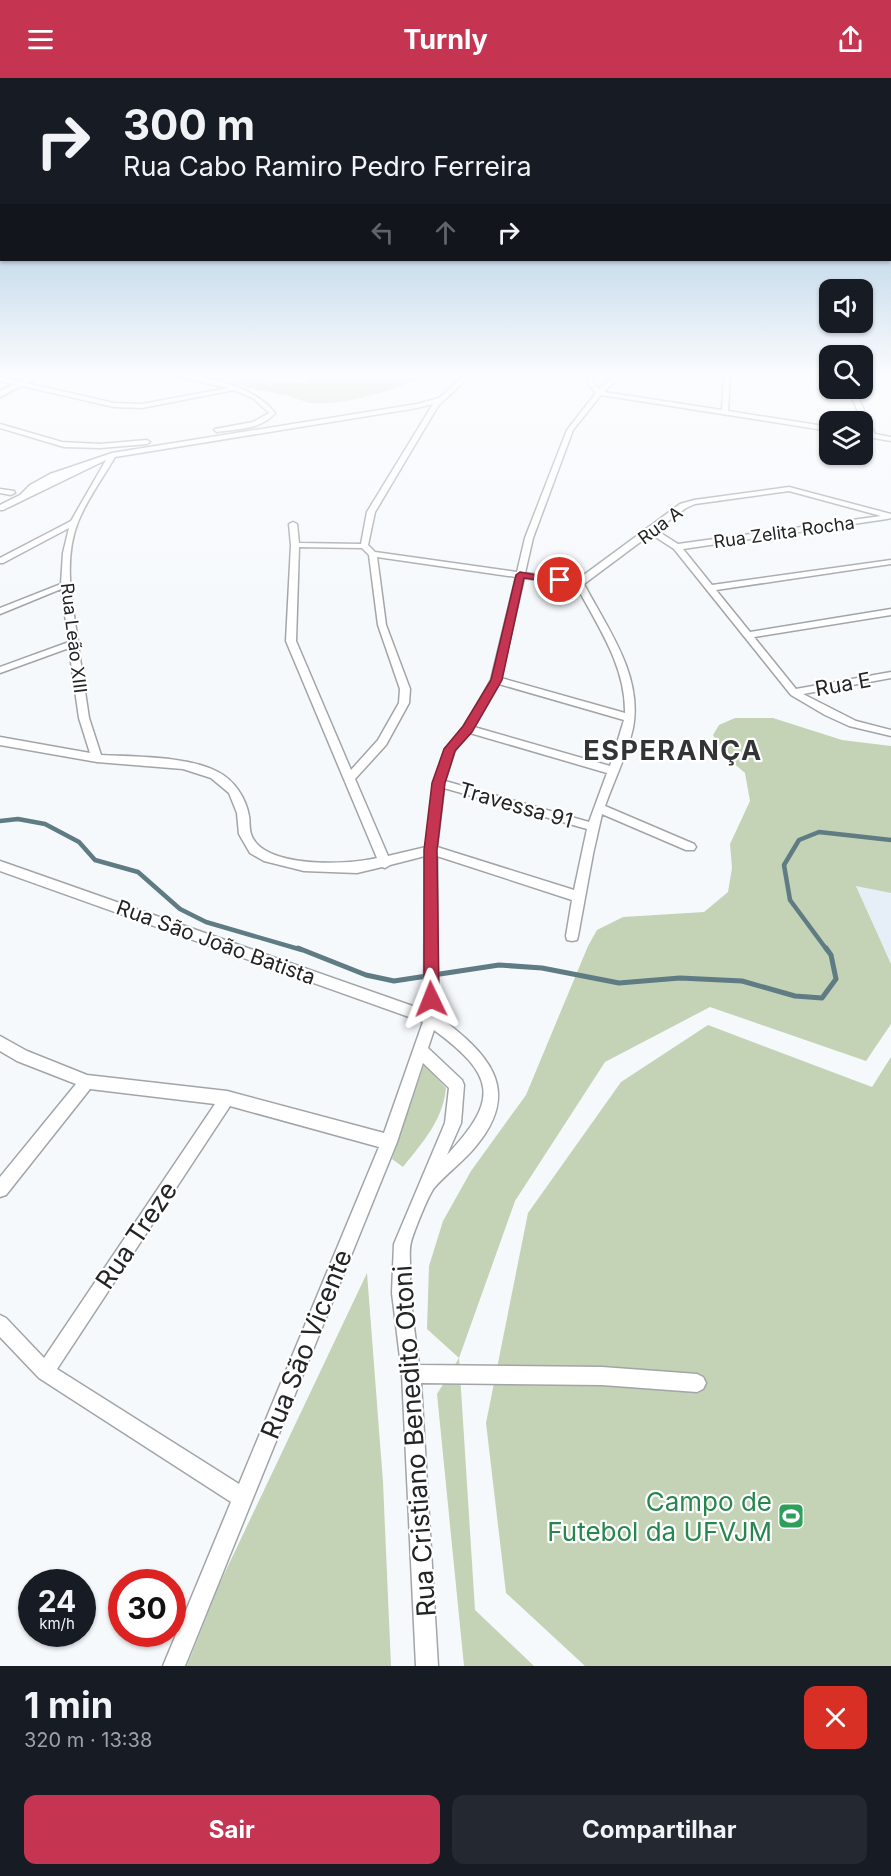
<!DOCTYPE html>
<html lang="pt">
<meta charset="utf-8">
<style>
:root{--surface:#171b24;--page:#242831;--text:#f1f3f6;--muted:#9ea1a6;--accent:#c53552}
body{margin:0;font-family:Inter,sans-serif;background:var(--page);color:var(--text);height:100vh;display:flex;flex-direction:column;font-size:22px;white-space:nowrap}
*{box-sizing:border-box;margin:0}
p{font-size:20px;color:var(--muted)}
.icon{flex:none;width:33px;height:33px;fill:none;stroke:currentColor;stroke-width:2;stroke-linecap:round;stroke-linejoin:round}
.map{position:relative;height:1588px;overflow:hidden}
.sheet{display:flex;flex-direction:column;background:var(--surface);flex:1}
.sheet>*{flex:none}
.top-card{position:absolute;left:0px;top:0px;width:891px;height:183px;box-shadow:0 2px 4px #0004;background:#171b24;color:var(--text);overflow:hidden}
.fabs{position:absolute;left:819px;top:201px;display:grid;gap:12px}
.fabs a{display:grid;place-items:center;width:54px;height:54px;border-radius:12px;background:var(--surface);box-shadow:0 2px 4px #0004;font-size:30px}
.speed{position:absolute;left:18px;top:1491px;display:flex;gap:12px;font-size:30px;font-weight:700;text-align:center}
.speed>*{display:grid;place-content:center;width:78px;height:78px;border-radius:50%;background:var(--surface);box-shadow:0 2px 4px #0004;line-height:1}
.speed small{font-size:15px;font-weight:400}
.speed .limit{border:9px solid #d22;background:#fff;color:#111}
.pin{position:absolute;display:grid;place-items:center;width:51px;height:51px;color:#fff;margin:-26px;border:3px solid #fff;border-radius:50%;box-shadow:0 2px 6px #0007}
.me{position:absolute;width:66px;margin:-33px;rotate:358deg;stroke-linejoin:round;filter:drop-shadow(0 0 4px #0008)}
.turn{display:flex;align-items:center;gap:21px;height:126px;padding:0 24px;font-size:27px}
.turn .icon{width:78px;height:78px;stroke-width:2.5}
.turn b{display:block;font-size:42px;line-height:51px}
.lanes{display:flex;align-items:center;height:57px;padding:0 24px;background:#0003;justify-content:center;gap:30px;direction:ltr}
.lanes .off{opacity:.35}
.round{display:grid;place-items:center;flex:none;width:63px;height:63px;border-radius:12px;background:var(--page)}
.overview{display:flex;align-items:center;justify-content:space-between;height:102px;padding:0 24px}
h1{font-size:36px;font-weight:700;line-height:45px}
.primary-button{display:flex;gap:12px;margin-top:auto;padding:12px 24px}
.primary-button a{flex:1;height:69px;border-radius:12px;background:var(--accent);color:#fff;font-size:24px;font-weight:700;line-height:69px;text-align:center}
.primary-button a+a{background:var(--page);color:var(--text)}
header{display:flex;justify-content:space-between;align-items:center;height:78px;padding:0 24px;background:var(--accent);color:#fff;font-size:27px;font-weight:700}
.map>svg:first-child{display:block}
.built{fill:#e6eef7}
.green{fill:#c4d2b5}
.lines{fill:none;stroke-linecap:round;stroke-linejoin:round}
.stream-far1{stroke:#5f7b84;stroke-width:4.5}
.stream{stroke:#5f7b84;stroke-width:5}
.minor-casing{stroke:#a2a5a8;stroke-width:3}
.secondary-casing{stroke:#a2a5a8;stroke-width:4}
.minor{fill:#fff;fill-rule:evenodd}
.secondary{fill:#fff;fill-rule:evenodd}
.route{fill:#c53552;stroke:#802235;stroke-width:1.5}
.labels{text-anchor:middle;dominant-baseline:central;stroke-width:4.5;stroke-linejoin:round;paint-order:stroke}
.far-street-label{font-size:18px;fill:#232425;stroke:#fff}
.street-label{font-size:21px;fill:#232425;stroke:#fff}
.near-street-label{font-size:26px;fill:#232425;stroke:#fff}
.near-leisure-label{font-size:26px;fill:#27864d;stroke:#fff;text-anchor:end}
.district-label{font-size:27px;font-weight:bold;letter-spacing:1.5px;fill:#323436;stroke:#fff}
</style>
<header><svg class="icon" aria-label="menu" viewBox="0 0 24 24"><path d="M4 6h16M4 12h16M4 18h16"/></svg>Turnly<svg class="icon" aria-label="share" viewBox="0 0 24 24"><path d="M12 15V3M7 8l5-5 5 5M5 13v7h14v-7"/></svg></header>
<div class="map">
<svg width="891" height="1588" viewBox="0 0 891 1588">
<rect width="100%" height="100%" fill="#f6f9fc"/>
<!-- built -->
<path class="built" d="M856,807l35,8v71z"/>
<!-- green -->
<g class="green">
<path d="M307,299h117c-29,13 -81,29 -113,26 -9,-1 -18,-7 -27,-8 -18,-4 -32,-5 -49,-13l4,-4 61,5 9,-1z"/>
<path d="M735,640h38l69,22 49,6v147l-35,-7 35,78v60l-25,37 -156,-54 -105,55 -90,139 -56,157 16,252 59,56h-70l-27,-272 22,-36 -32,-29 2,-63 14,-45 28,-50 55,-76 62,-149 9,-16 26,-13 81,-5 24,-20 4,-24 -2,-24 20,-43 -5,-28 -20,-17 -12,-21 6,-10z"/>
<path d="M708,947l164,62 19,-30v609h-306l-79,-73 -20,-170 42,-210 93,-131z"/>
<path d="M424,987l22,23c-3,32 -23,54 -43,79l-11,-8z"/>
<path d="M367,1195l16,209 8,184h-204l32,-81z"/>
</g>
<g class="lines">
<!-- stream-far1 -->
<g class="stream-far1">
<path d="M0,743l18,-2 27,5 34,18 16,18 43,12 42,37 26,13 96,28"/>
<path d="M827,872l-37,-50 -6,-35 15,-25 20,-8 72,8"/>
</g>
<!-- stream -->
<path class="stream" d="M298,870l68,27 28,6 105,-16 43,3 77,15 61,-5 62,3 53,15 27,2 14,-19 -5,-24 -5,-7"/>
<defs>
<g id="minor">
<path d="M0,299l114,26 28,1 86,-16 -51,-11c31,-3 79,11 98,36 -14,17 -38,16 -58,19l-3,-2 1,-1 38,-7 16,-9 -16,-15 -19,-8 -92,18 -28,-1 -114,-26z"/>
<path d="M463,299h6l-31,29 -63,106 -7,33 7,7 142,20 8,-34 42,-108 29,-37 -8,-9 -1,-7h6l1,7 5,5 14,-12h6l-15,15 118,18 2,-33h6l-2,34 102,16v4l-229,-36 -28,35 -40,108 -8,35 52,7 103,-76 14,-4 95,-13 102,27v4l-4,1 -204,30 29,36 179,-25v4l-175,26 34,42 141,-23v6l-137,22 42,52 95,-17v6l-88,16 53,27 35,9v6l-42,-10 -24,-11 -34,-20 -117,-146 -23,-15 -67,50c23,44 59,91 49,144 -6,27 -19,52 -28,78l89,38 2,3 -2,3h-8l-84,-36 -9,40 -15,82 -1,4 -5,1 -5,-1 -1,-4 6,-36 -135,-44 1,160c48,36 86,72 38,130 -12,15 -29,27 -42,42 -6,8 -20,43 -23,54 -2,7 -1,16 -1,23 -1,34 5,67 9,100l183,2 95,7 6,3 3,6 -3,6 -6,3 -95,-7 -181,-2 17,283h-22l-14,-292 -10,-81 2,-49 51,-121 4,-35 -26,-25 -26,79 -212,524h-22l68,-164 -192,-124 -39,-41v-22l6,3 38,40 171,-254 -125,-15 -84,106 -6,2v-20l76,-93 -59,-23 -17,-10v-15l27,15 60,24 140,16 157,42 39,-111 -423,-151v-10l424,149 1,-154 -35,9 -5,3 -3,-1 -25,6 -53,-2 -40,-10 -14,-8 -11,-19 -2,-21 -8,-20 -18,-15 -28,-9 -86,-7 -97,-17v-8l90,16 -11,-35 -10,-70 -69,25v-6l69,-25 -8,-53 -61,25v-6l61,-24 2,-31 6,-25 -66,35h-3v-5l71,-37 35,-61 -103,50h-3v-5l20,-10 10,-10 20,-11 62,-21 305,-49 22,-6zM433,326l-66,108 -6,32 -62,-1 -2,-19 -4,-2 -4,2 2,21 -5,96 91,217c-28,7 -115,11 -126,-24 -2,-6 -1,-13 -2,-18 -3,-18 -15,-36 -31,-44 -30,-16 -82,-15 -117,-17l-12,-37 -11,-73 2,-2 -2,-2c-6,-39 -15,-81 0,-119 9,-23 25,-44 37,-65l302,-49zM789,413l92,25 -203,28 -22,-14 30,-22 9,-4zM299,469l63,1 7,7 9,70 22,64 -1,14 -21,37 -27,30 -55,-129zM377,479l139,20 -25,103 -27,47 -19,22 -11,34 -8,64 -38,9 -33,-77 31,-34 23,-42 1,-14 -24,-64zM524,500l52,7c21,40 50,81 49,128l-124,-35zM499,606l125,36 -14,46 -136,-39zM470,655l137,40 -18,49 -144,-41 10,-31zM444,710l143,41 -13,61 -137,-43zM434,952c61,45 66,69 13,125l14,-32 3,-38 -2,-5 -34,-32zM230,1028l149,41 -140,337 -182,-115z"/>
<path d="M848,310h6l21,46 16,3v4l-29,-5v-4l5,1z"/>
<path d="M0,346l62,18 38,2 47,-4 3,2 -3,2 -47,4 -36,-1 -64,-19z"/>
<path d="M0,411l14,2 1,2 -4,2 -11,-2z"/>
</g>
<path id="secondary" d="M28,299h9l-37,20v-6z"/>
</defs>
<!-- minor casing -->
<use href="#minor" class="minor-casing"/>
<!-- secondary casing -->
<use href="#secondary" class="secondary-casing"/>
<!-- minor -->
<use href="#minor" class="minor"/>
<!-- secondary -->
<use href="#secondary" class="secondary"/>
</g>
<!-- sky -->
<linearGradient id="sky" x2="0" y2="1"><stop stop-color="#7bacd0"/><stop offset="0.57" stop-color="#fbfcfe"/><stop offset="1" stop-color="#fbfcfe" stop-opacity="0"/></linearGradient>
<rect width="891" height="521" fill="url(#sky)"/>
<!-- route -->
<path class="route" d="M520,494l44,8 -4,3 -36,-5 -22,102 -30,52 -17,19 -10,32 -8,67 2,149 -2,5 -6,2 -5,-2 -2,-5v-149l8,-67 12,-34 19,-23 28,-46 25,-105z"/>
<!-- icons -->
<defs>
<symbol id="stadium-square" viewBox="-11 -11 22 22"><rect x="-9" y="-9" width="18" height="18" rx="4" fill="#2e9e5b" stroke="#fff"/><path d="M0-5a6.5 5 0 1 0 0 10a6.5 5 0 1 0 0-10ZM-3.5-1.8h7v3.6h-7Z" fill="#fff"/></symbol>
</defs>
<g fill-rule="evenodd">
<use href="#stadium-square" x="776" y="1423" width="30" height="30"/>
</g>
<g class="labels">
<!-- far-street labels -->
<g class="far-street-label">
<text transform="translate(660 447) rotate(-37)">Rua A</text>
<text transform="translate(784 454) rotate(-8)">Rua Zelita Rocha</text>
<text transform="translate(74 560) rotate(83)">Rua Leão XIII</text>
</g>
<!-- street labels -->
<g class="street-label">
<text transform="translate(843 606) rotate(-10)">Rua E</text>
<text transform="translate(516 727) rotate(16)">Travessa 91</text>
<text transform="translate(216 864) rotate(20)">Rua São João Batista</text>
</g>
<!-- near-street labels -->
<g class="near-street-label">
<text transform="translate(136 1157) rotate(-56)">Rua Treze</text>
<text transform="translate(306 1266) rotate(-68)">Rua São Vicente</text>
<text transform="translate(414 1363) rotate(-94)">Rua Cristiano Benedito Otoni</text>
</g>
<!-- near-leisure labels -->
<g class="near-leisure-label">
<text x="772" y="1423">Campo de<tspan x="772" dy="30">Futebol da UFVJM</tspan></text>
</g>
<!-- district labels -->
<g class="district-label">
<text x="673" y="672">ESPERANÇA</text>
</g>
</g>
</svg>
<div class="fabs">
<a><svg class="icon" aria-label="sound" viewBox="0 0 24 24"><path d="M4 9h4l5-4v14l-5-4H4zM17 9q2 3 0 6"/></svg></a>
<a><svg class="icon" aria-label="search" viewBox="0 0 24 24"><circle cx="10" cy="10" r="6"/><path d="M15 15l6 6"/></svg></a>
<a><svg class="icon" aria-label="layers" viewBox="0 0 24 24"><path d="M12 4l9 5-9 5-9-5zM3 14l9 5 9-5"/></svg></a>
</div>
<div class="speed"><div>24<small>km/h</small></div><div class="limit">30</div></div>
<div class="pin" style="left:560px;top:502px;background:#d93025"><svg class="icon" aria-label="arrive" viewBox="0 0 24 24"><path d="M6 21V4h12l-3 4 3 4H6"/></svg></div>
<svg class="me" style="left:431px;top:921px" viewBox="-20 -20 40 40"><path d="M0-17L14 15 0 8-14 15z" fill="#c53552" stroke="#fff" stroke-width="4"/></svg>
<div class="top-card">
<div class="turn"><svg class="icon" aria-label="right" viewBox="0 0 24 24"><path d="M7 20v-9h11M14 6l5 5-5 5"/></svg><div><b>300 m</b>Rua Cabo Ramiro Pedro Ferreira</div></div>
<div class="lanes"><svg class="icon off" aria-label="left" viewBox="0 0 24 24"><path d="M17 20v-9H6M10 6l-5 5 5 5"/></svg><svg class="icon off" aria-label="ahead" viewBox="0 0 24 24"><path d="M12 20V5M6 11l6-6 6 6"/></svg><svg class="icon" aria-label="right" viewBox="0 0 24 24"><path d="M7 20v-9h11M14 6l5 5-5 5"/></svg></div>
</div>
</div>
<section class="sheet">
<div class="overview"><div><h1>1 min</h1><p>320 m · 13:38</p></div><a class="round" style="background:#d93025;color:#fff"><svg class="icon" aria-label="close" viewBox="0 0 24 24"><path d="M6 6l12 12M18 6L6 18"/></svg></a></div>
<div class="primary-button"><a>Sair</a><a>Compartilhar</a></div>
</section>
